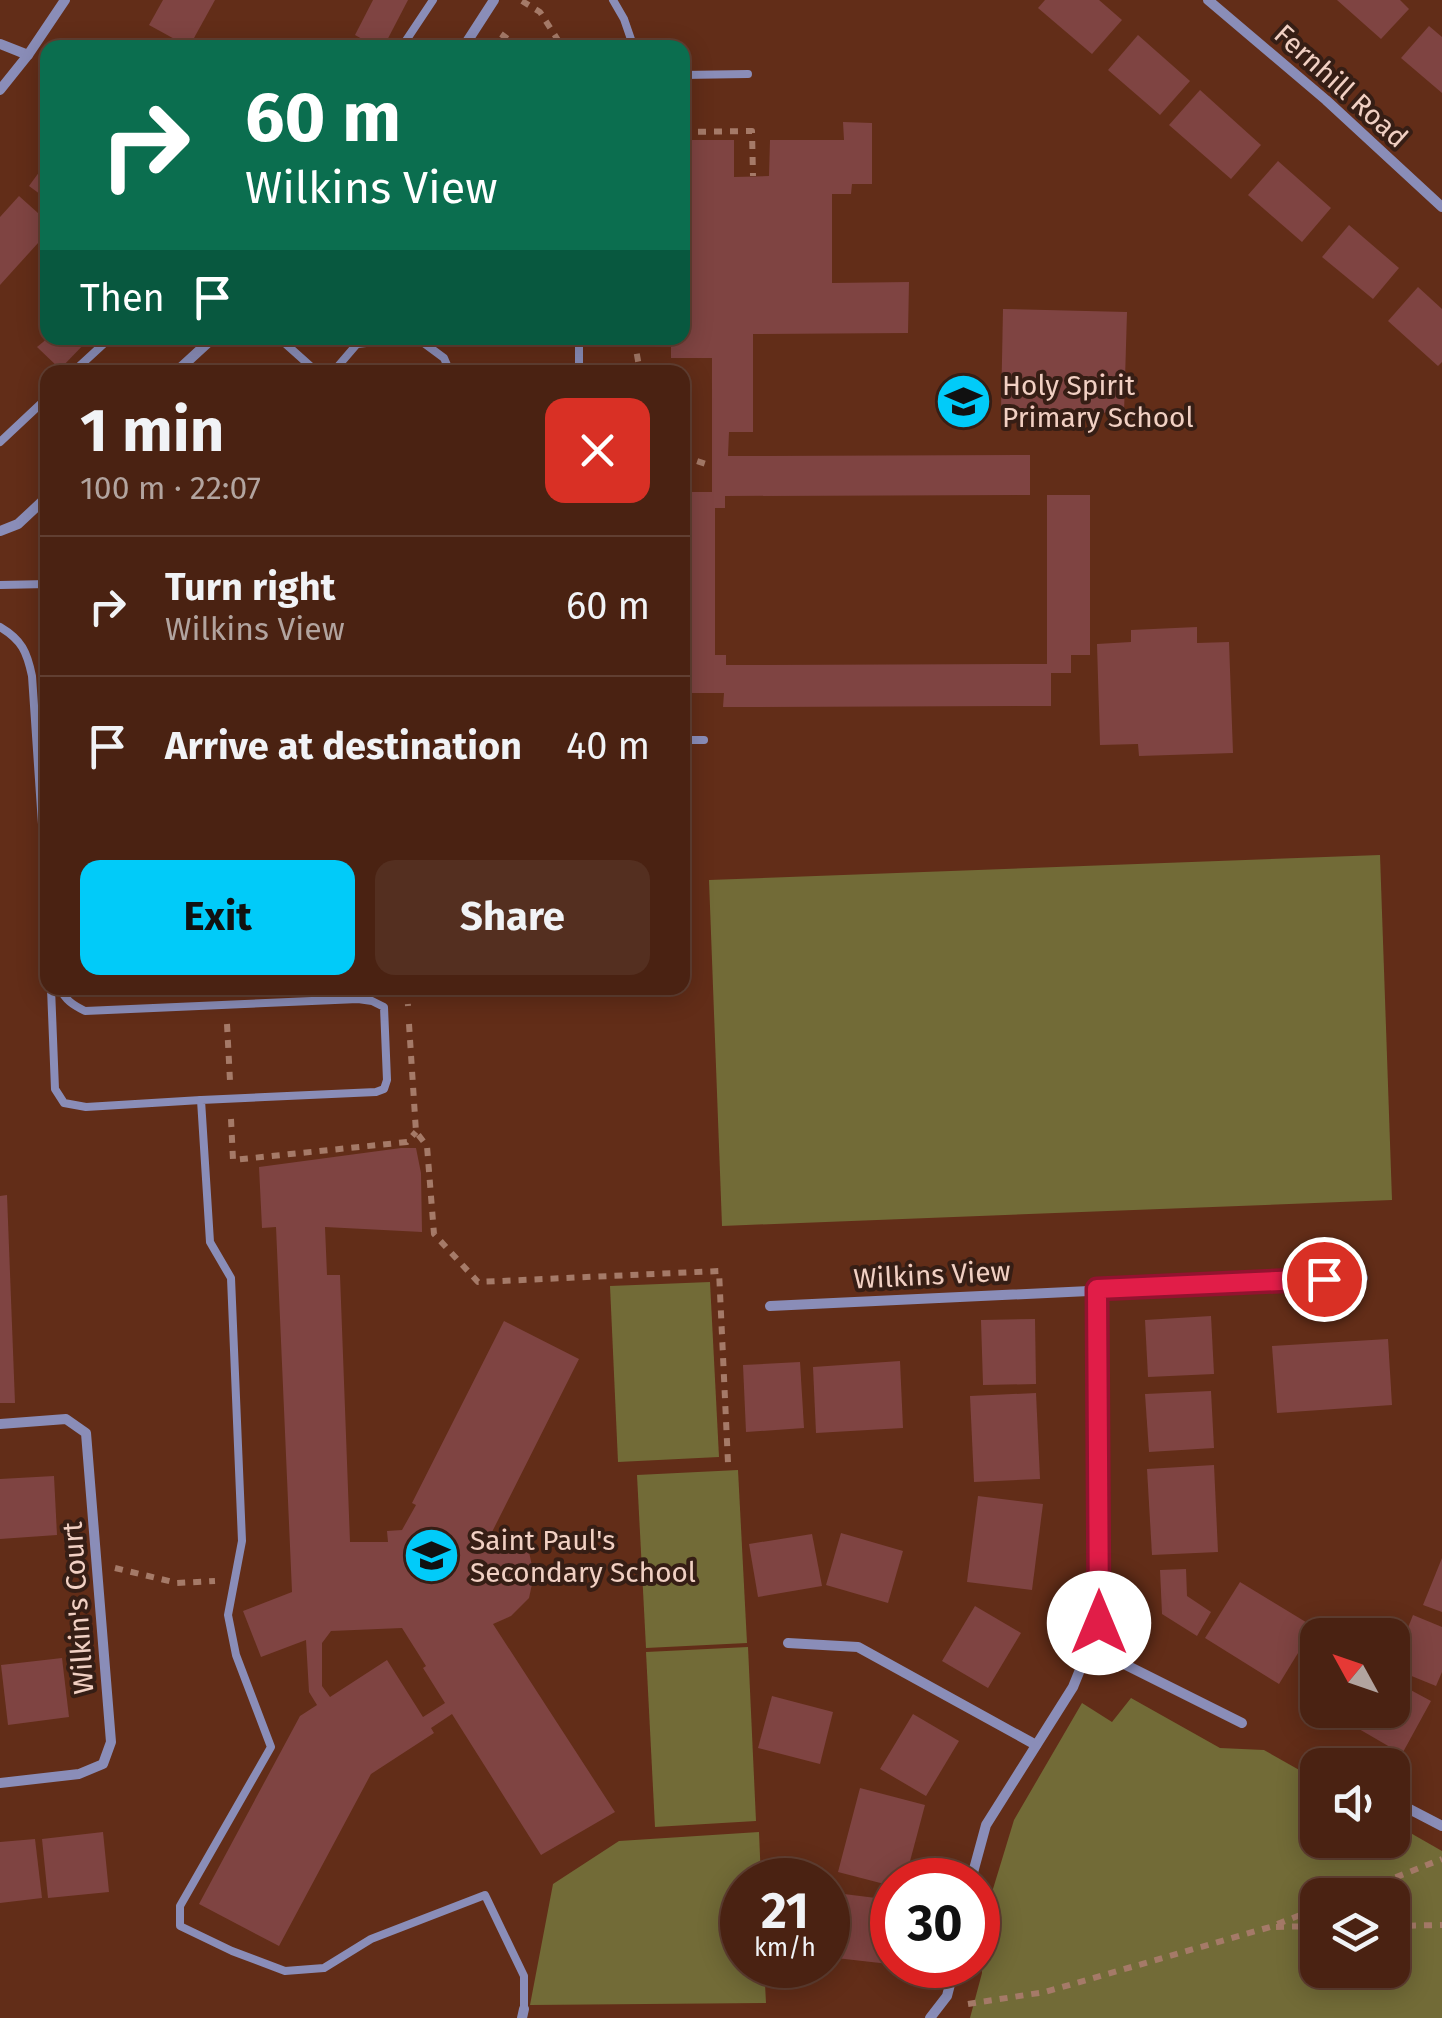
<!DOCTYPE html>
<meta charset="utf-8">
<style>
:root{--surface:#4a2212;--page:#542f20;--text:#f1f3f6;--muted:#b2a49f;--line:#613f32;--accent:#01cbf9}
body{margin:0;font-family:"Fira Sans",sans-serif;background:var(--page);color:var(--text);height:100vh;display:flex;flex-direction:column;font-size:38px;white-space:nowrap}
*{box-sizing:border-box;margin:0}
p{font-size:32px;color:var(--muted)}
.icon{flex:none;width:55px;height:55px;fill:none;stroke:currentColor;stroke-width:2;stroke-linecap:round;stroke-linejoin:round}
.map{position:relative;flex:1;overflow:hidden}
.drawer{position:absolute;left:40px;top:365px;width:650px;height:630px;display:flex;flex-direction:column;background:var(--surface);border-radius:20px;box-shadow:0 5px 25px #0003,0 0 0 2px var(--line)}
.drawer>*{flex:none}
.top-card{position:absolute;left:40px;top:40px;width:650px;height:305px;border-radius:20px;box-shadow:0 5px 25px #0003,0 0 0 2px var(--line);background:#0b6e4f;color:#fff;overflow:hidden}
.needle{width:65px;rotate:310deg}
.controls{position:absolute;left:1300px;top:1618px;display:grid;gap:20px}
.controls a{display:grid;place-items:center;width:110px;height:110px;border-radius:20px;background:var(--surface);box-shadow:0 5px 25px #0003,0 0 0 2px var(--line);font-size:50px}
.speed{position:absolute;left:720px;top:1858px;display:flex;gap:20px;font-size:50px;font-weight:700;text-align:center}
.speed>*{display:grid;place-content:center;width:130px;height:130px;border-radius:50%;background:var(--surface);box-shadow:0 5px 25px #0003,0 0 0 2px var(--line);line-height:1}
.speed small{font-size:25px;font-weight:400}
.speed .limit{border:15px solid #d22;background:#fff;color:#111}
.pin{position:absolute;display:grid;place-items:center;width:85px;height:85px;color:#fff;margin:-42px;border:5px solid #fff;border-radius:50%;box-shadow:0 2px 10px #0007}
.me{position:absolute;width:110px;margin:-55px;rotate:0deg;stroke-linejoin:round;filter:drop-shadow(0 0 8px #0008)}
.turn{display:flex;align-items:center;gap:35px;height:210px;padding:0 40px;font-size:45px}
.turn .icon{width:130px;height:130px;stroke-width:2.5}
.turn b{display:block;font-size:70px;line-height:85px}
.then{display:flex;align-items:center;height:95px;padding:0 40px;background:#0003;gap:20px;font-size:38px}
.round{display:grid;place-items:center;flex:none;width:105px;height:105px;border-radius:20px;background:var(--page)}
.headline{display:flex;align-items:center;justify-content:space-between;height:170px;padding:0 40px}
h1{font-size:60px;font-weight:700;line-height:75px}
.action{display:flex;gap:20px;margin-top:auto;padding:20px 40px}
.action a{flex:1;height:115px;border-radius:20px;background:var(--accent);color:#111;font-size:40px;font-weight:700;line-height:115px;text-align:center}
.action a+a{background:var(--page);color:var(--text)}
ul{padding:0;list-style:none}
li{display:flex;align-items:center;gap:30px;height:140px;padding:0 40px;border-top:2px solid var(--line)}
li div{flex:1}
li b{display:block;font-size:38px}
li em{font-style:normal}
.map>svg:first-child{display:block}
.green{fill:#726b37;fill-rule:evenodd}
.building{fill:#7f4442;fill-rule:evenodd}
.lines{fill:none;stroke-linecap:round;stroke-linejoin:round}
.path{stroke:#a57a68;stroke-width:6;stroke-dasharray:8 8;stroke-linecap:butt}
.lane{stroke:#8a8db8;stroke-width:8}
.street{stroke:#8a8db8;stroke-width:10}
.route-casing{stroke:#92132f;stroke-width:25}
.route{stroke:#e11d48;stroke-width:18}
.labels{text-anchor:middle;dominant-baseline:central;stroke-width:8;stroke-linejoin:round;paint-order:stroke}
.street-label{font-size:28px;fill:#f1d0c3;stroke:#361e15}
.poi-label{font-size:28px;fill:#f1d0c3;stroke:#361e15;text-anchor:start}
</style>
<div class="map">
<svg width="1442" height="2018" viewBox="0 0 1442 2018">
<rect width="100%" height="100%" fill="#622d18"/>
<!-- green -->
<g class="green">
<path d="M1380,855l12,345 -670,26 -13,-346z"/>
<path d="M710,1282l9,175 -101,5 -8,-176z"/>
<path d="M738,1470l9,173 -101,5 -9,-173z"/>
<path d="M748,1647l8,174 -101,6 -9,-175z"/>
<path d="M1131,1698l89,50 44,2 53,30 1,60h74l1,-17 49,28v167h-472l12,-45v-48l32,-105 68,-117 30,19zM1318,1895h74v75h-74z"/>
<path d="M759,1832l2,48h-19v85h22l2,38 -236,2 23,-121 66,-43z"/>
</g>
<!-- building -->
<g class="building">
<path d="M163,0h52l-26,47 -40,-22z"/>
<path d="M373,0h35l-25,48h-5l-23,-13z"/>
<path d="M1045,0h54l23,20 -30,34 -54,-46z"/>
<path d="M1337,0h63l9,9 -28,30z"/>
<path d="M1429,26l13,11v56l-41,-35z"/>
<path d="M1138,35l52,46 -30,34 -52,-45z"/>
<path d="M1200,90l61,55 -30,34 -62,-54z"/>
<path d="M843,122l29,1v61h-20l-1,10h-19v89l77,-1 -1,51 -155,1v98h-24l-1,24 302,-1v40l-305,1v12h-10v147h11v10l321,-1v-169h43v160h-19v18h-20v33l-328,1 1,-14h-42v-201h30v-134h-41v-20h11v-198h52v37l35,-1 1,-36h74z"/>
<path d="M48,160v40l-19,-14z"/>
<path d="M1278,161l53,47 -29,34 -54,-47z"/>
<path d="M19,196l29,26v10l-48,53v-68z"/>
<path d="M1349,225l50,43 -26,31 -51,-42z"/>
<path d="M1418,287l24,22v53l-4,4 -50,-45z"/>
<path d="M1003,309l124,3 -3,101 -123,-2z"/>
<path d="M48,338h42l-30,31 -23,-22z"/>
<path d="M1197,627v16l32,-1 4,111 -94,3 -1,-12 -38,1 -3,-101 34,-2v-12z"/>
<path d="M401,1148h15l5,25 1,59 -97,-5 2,48h13l10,267h38l-1,-11 15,-1 14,-25 -4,-2 92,-182 75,38 -87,173 17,5 20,15 5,23 -5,23 -18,18 -18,8 122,188 -74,43 -89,-141 -21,14 3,5 -63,41 -92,172 -80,-42 101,-188 17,-11 -8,-13 -3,-52 -45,17 -18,-46 49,-19 -16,-365 -14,1 -3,-61zM402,1628l24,38 -3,2 22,35 -22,14 -36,-57 -57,37 -8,-11v-43l9,-12z"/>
<path d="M7,1195l8,208h-15v-207z"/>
<path d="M1211,1316l3,58 -66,3 -3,-57z"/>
<path d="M1035,1319l1,65 -53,1 -2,-65z"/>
<path d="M1388,1339l4,66 -115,8 -5,-67z"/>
<path d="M900,1361l3,67 -87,5 -3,-66z"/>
<path d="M800,1362l4,66 -58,4 -3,-67z"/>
<path d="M1211,1391l3,57 -65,4 -4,-58z"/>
<path d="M1036,1393l4,86 -66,3 -4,-86z"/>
<path d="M1214,1465l4,87 -66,3 -5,-86z"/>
<path d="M54,1476l3,59 -57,4v-60z"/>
<path d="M978,1496l65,8 -11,86 -65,-8z"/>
<path d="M841,1533l62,18 -15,52 -62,-18z"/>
<path d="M812,1534l10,52 -64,11 -9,-53z"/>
<path d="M1442,1558v54l-19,-7z"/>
<path d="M1186,1569l1,27 24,16 -14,24 -35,-22 -2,-44z"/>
<path d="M1240,1582l74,45 -35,57 -74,-46z"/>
<path d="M975,1606l46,27 -33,55 -46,-27z"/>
<path d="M1413,1615l29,12v45l-6,14 -44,-18z"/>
<path d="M62,1658l7,59 -61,8 -7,-60z"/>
<path d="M1392,1680l39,21 -29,53 -43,-25 10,-19h23z"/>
<path d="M772,1696l61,16 -13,52 -62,-16z"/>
<path d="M913,1714l46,27 -33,55 -46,-27z"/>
<path d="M860,1788l65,17 -20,75h-13v6l-54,-14z"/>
<path d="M103,1832l6,60 -61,6 -6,-59z"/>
<path d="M35,1839l7,59 -42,5v-61z"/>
<path d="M844,1894l48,6v36l-3,28 -53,-6z"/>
</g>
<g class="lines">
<!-- path -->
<g class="path">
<path d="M522,1l18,11 23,36"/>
<path d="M501,34l19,14"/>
<path d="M682,132l70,-1 1,45"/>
<path d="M634,338l6,34"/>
<path d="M682,456l30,10"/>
<path d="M407,988l1,18"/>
<path d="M227,1024l3,57"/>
<path d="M409,1024l7,108 11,14 7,88 44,48 241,-11 9,192"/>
<path d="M231,1119l2,41 174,-18 9,-10"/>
<path d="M115,1568l62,15 38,-2"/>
<path d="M1351,1895l91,-36"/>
<path d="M1392,1926l50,-1"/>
<path d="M1276,1927l42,-1"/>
<path d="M968,2004l77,-12 225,-65 48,-19"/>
</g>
<!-- lane -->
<g class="lane">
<path d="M613,0l11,19 10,29"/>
<path d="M468,40l12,8"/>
<path d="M401,48l32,-48"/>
<path d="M682,75l66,-1"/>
<path d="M279,338l38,34"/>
<path d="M350,338l7,6 54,-6"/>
<path d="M417,338l27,20 6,14"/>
<path d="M579,338v34"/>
<path d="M73,372l37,-34"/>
<path d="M333,372l24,-28"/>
<path d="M0,442l48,-45"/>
<path d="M0,585l48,-1"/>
<path d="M0,627c22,13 27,25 32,49l16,237"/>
<path d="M682,740h22"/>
<path d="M51,988l4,101 9,14 22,4 115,-7"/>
<path d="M60,988c5,12 13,17 25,23l273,-12 14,2 12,6 3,73 -3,9 -8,3 -175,8 9,142 21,36 11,263 -14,74 8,40 35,92 -91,159v20l52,25 53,20 39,-3 47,-29 114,-44 39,81v33"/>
</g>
<!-- street -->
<g class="street">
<path d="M1208,0l118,100 116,107"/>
<path d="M0,44l28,11"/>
<path d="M463,48l31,-48"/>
<path d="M0,90l28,-35 37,-55"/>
<path d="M176,372l37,-34"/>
<path d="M0,531l18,-7 30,-28"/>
<path d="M770,1306l593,-28"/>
<path d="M0,1424l66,-5 20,14 25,309 -8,22 -24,10 -79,9"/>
<path d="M788,1643l70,4 178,98"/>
<path d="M1088,1651l34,12 120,60"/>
<path d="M1317,1761l8,4"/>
<path d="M1392,1800l50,26"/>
<path d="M971,1880l15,-55 87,-138 26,-64 -2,-334"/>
<path d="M522,2018l2,-9"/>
<path d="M930,2018l17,-22 8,-31"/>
</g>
</g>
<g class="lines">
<defs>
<path id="route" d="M1099,1623l-2,-334 227,-10"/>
</defs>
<!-- route casing -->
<use href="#route" class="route-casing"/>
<!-- route -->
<use href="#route" class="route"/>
</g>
<!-- icons -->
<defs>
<symbol id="school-disc" viewBox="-11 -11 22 22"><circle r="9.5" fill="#01cbf9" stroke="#361e15"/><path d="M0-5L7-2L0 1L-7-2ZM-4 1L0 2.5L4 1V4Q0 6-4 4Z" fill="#111"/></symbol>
</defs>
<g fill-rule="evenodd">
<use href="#school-disc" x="932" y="370" width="63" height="63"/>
<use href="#school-disc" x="400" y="1524" width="63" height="63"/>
</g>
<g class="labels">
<!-- street labels -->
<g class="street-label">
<text transform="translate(1341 86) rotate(42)">Fernhill Road</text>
<text transform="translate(932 1275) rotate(-3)">Wilkins View</text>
<text transform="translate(78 1608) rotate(-94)">Wilkin's Court</text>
</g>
<!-- poi labels -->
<g class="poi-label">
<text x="1002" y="385">Holy Spirit<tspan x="1002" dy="32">Primary School</tspan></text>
<text x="470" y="1540">Saint Paul's<tspan x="470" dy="32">Secondary School</tspan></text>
</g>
</g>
</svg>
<div class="controls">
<a><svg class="needle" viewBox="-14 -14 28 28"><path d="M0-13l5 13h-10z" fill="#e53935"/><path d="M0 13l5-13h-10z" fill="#b2a49f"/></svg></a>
<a><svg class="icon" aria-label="sound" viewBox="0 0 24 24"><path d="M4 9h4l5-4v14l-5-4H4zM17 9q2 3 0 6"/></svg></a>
<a><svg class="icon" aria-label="layers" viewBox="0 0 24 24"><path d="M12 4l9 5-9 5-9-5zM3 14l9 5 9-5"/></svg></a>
</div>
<div class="speed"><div>21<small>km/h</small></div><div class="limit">30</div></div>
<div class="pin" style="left:1324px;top:1279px;background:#d93025"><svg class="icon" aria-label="arrive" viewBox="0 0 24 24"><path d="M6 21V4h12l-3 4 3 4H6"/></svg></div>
<svg class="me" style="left:1099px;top:1623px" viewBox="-20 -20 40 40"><circle r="19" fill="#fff"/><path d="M0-13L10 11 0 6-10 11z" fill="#e11d48"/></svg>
<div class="top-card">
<div class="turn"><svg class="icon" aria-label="right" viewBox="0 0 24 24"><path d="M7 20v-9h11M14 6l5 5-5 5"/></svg><div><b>60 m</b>Wilkins View</div></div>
<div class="then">Then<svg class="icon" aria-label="arrive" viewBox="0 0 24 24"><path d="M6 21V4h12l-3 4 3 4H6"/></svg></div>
</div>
<section class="drawer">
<div class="headline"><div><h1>1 min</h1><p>100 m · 22:07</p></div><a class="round" style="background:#d93025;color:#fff"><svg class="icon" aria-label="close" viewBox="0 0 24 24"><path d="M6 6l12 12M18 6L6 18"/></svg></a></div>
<ul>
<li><svg class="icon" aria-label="right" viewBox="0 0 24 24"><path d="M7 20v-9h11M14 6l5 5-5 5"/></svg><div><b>Turn right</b><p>Wilkins View</p></div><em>60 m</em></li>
<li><svg class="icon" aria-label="arrive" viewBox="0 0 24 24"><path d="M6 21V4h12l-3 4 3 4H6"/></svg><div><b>Arrive at destination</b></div><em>40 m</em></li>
</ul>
<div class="action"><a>Exit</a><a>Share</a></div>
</section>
</div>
